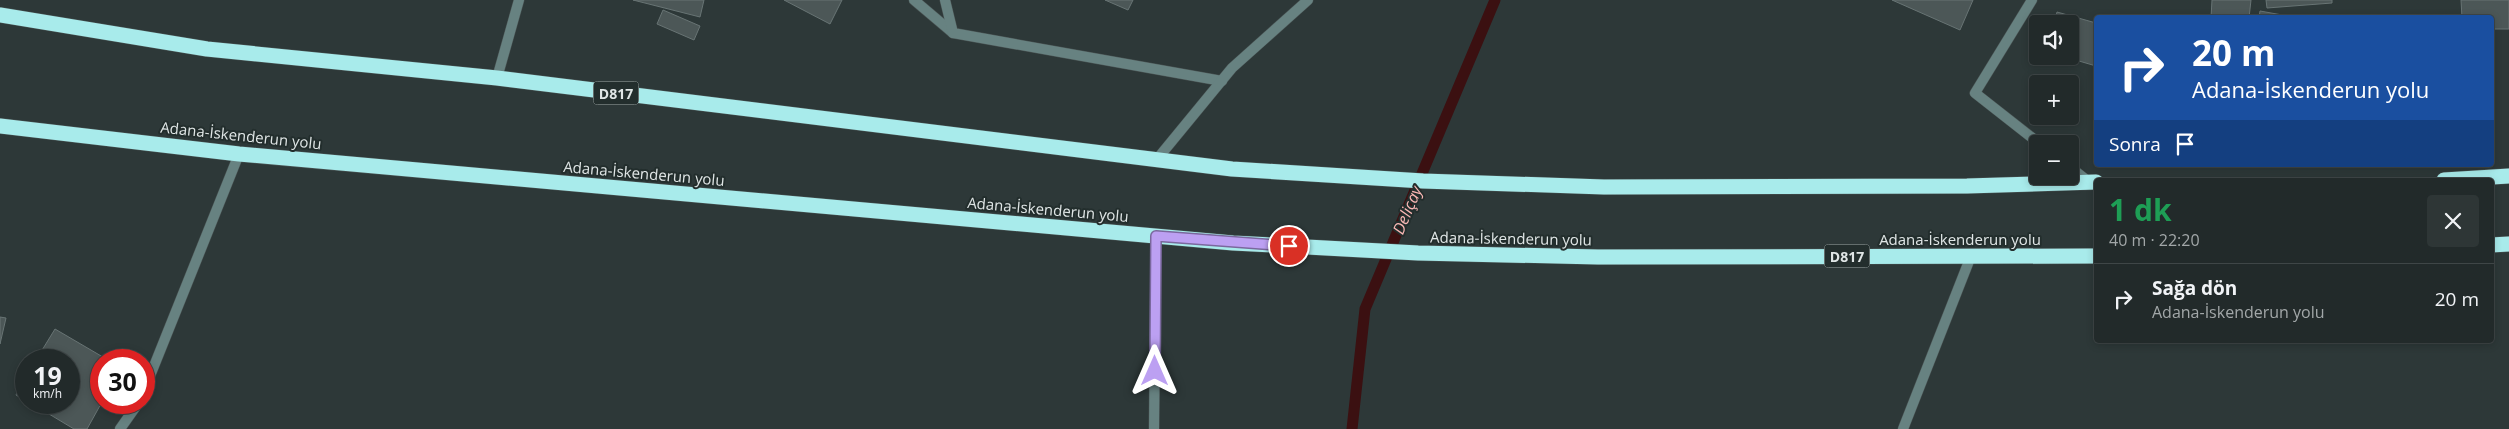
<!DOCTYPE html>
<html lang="tr">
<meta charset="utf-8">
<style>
:root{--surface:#222a2a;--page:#2e3636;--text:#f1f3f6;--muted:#a2a7a8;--line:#3f4647}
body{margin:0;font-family:"Open Sans",sans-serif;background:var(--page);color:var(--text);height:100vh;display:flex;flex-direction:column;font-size:19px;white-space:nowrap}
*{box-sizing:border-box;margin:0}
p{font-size:16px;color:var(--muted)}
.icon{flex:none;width:28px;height:28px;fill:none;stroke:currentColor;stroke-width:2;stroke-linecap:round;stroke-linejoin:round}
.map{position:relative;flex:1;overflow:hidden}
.panel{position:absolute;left:2094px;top:178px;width:400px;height:165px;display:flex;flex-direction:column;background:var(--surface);border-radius:5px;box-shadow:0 2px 8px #0003,0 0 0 1px var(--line)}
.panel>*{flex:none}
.top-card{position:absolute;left:2094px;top:15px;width:400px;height:152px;border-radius:5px;box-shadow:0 2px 8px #0003,0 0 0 1px var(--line);background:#1a4fa0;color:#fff;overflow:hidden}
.buttons{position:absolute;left:2029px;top:15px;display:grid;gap:10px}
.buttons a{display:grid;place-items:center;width:50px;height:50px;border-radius:5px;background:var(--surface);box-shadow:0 2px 8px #0003,0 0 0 1px var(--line);font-size:25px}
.speed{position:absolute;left:15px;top:349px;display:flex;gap:10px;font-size:25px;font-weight:700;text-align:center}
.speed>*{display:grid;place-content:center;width:65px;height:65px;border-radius:50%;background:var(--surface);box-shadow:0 2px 8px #0003,0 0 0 1px var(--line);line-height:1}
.speed small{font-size:12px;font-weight:400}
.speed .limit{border:8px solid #d22;background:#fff;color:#111}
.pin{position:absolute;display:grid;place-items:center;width:42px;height:42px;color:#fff;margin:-21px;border:2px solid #fff;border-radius:50%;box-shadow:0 1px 5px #0007}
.me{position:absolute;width:55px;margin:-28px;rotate:0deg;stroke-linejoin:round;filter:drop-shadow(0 0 4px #0008)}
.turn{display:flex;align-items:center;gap:18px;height:105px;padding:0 15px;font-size:22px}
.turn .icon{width:65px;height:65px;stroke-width:2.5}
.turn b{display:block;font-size:35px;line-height:42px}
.then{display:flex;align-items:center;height:48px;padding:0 15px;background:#0003;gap:10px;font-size:19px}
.round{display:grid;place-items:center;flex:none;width:52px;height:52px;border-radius:5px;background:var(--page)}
.summary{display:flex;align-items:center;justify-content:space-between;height:85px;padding:0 15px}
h1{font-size:30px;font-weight:700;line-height:38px;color:#1e9e55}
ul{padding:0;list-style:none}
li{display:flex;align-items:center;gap:15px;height:70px;padding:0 15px;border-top:1px solid var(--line)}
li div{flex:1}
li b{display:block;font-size:19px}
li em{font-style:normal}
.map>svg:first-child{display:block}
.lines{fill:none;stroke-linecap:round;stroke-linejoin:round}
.stream{stroke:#3b1011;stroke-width:11}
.building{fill:#4c5757;stroke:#687474}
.street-casing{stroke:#4a5454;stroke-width:11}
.highway-casing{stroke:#4a5454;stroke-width:16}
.street{stroke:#678281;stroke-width:10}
.highway{stroke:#a8ebeb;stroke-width:15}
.route-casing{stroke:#7a689d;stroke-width:12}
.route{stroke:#bca0f2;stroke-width:9}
.labels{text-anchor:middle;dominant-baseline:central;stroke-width:4;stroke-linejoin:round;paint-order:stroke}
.shield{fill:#232e2d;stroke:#a7afae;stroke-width:1}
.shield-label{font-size:14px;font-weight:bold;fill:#e0e6e6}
.street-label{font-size:15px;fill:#e0e6e6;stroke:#232e2d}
.water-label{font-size:16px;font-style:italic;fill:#fbb8b5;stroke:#232e2d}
</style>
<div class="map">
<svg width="2509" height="429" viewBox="0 0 2509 429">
<rect width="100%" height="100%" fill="#2d3838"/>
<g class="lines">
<!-- stream -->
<path class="stream" d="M1352,429l13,-120 130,-309"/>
</g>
<!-- building -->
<g class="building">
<path d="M633,0h71l-4,17z"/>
<path d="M784,0h58l-12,24z"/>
<path d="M1105,0h28l-5,10z"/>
<path d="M1892,0h81l-13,30z"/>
<path d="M2212,0h39l-2,18h-38z"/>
<path d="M2266,0h66v3l-65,5z"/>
<path d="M2461,0h48v29h-18v-11h-29z"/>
<path d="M663,10l37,16 -6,14 -37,-16z"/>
<path d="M2260,11l39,7h-40z"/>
<path d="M2057,12l39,11v43l-34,-10h8v-32h-16z"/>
<path d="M0,317l6,1 -6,26z"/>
<path d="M55,329l53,31h-7l1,42 -15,27h-13l-45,-27h40v-42h-33z"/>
<path d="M26,377v24l-10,-6z"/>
</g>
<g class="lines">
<defs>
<g id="street">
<path d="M914,0l39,33"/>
<path d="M945,0l8,33 269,48"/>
<path d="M2032,0l-57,93 65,51"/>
<path d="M497,78l22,-78"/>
<path d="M1158,158l74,-90 76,-68"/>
<path d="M2070,167l19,15"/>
<path d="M144,391l95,-237"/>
<path d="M120,429l19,-27"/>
<path d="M1154,429l2,-193"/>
<path d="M1903,429l68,-173"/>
</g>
<g id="highway">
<path d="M0,15l207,34 290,29 735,91 191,12 181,6 363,-1 129,-4"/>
<path d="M0,126l239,28 994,89 185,10 180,4 498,-1"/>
<path d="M2444,180l65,-4"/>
<path d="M2491,245l18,-1"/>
</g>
</defs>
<!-- street casing -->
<use href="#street" class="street-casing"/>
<!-- highway casing -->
<use href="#highway" class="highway-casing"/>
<!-- street -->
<use href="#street" class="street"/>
<!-- highway -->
<use href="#highway" class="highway"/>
</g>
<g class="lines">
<defs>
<path id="route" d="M1155,371l1,-135 133,10"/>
</defs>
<!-- route casing -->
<use href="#route" class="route-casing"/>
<!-- route -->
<use href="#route" class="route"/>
</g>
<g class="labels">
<!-- shield labels -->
<g class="shield">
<rect x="593.5" y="81.5" width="45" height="23" rx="4"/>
<rect x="1824.5" y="244.5" width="45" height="23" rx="4"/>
</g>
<g class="shield-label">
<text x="616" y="93">D817</text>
<text x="1847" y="256">D817</text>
</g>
<!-- street labels -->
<g class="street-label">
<text transform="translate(241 135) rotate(6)">Adana-İskenderun yolu</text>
<text transform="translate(644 173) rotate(5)">Adana-İskenderun yolu</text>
<text transform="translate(1048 209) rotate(5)">Adana-İskenderun yolu</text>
<text transform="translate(1511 238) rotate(1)">Adana-İskenderun yolu</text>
<text x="1960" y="239">Adana-İskenderun yolu</text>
</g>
<!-- water labels -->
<g class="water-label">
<text transform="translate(1407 210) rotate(-67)">Deliçay</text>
</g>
</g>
</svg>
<div class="buttons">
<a><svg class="icon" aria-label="sound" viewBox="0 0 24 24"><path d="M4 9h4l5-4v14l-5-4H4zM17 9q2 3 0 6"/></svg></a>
<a>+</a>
<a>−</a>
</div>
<div class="speed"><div>19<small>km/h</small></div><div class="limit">30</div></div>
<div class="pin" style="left:1289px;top:246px;background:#d93025"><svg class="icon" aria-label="arrive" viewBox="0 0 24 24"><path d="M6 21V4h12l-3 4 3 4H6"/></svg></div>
<svg class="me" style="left:1155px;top:371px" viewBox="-20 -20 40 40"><path d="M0-17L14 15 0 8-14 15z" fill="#bca0f2" stroke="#fff" stroke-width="4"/></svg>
<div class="top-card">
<div class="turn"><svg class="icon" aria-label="right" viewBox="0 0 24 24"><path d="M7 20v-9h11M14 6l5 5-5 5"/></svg><div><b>20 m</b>Adana-İskenderun yolu</div></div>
<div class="then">Sonra<svg class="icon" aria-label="arrive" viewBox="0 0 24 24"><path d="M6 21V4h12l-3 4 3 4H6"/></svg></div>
</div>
<section class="panel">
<div class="summary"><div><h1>1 dk</h1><p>40 m · 22:20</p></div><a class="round"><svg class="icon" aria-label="close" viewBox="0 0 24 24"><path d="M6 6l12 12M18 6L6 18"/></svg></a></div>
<ul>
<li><svg class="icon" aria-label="right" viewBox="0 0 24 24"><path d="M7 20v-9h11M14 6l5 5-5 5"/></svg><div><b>Sağa dön</b><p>Adana-İskenderun yolu</p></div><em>20 m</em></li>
</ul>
</section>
</div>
